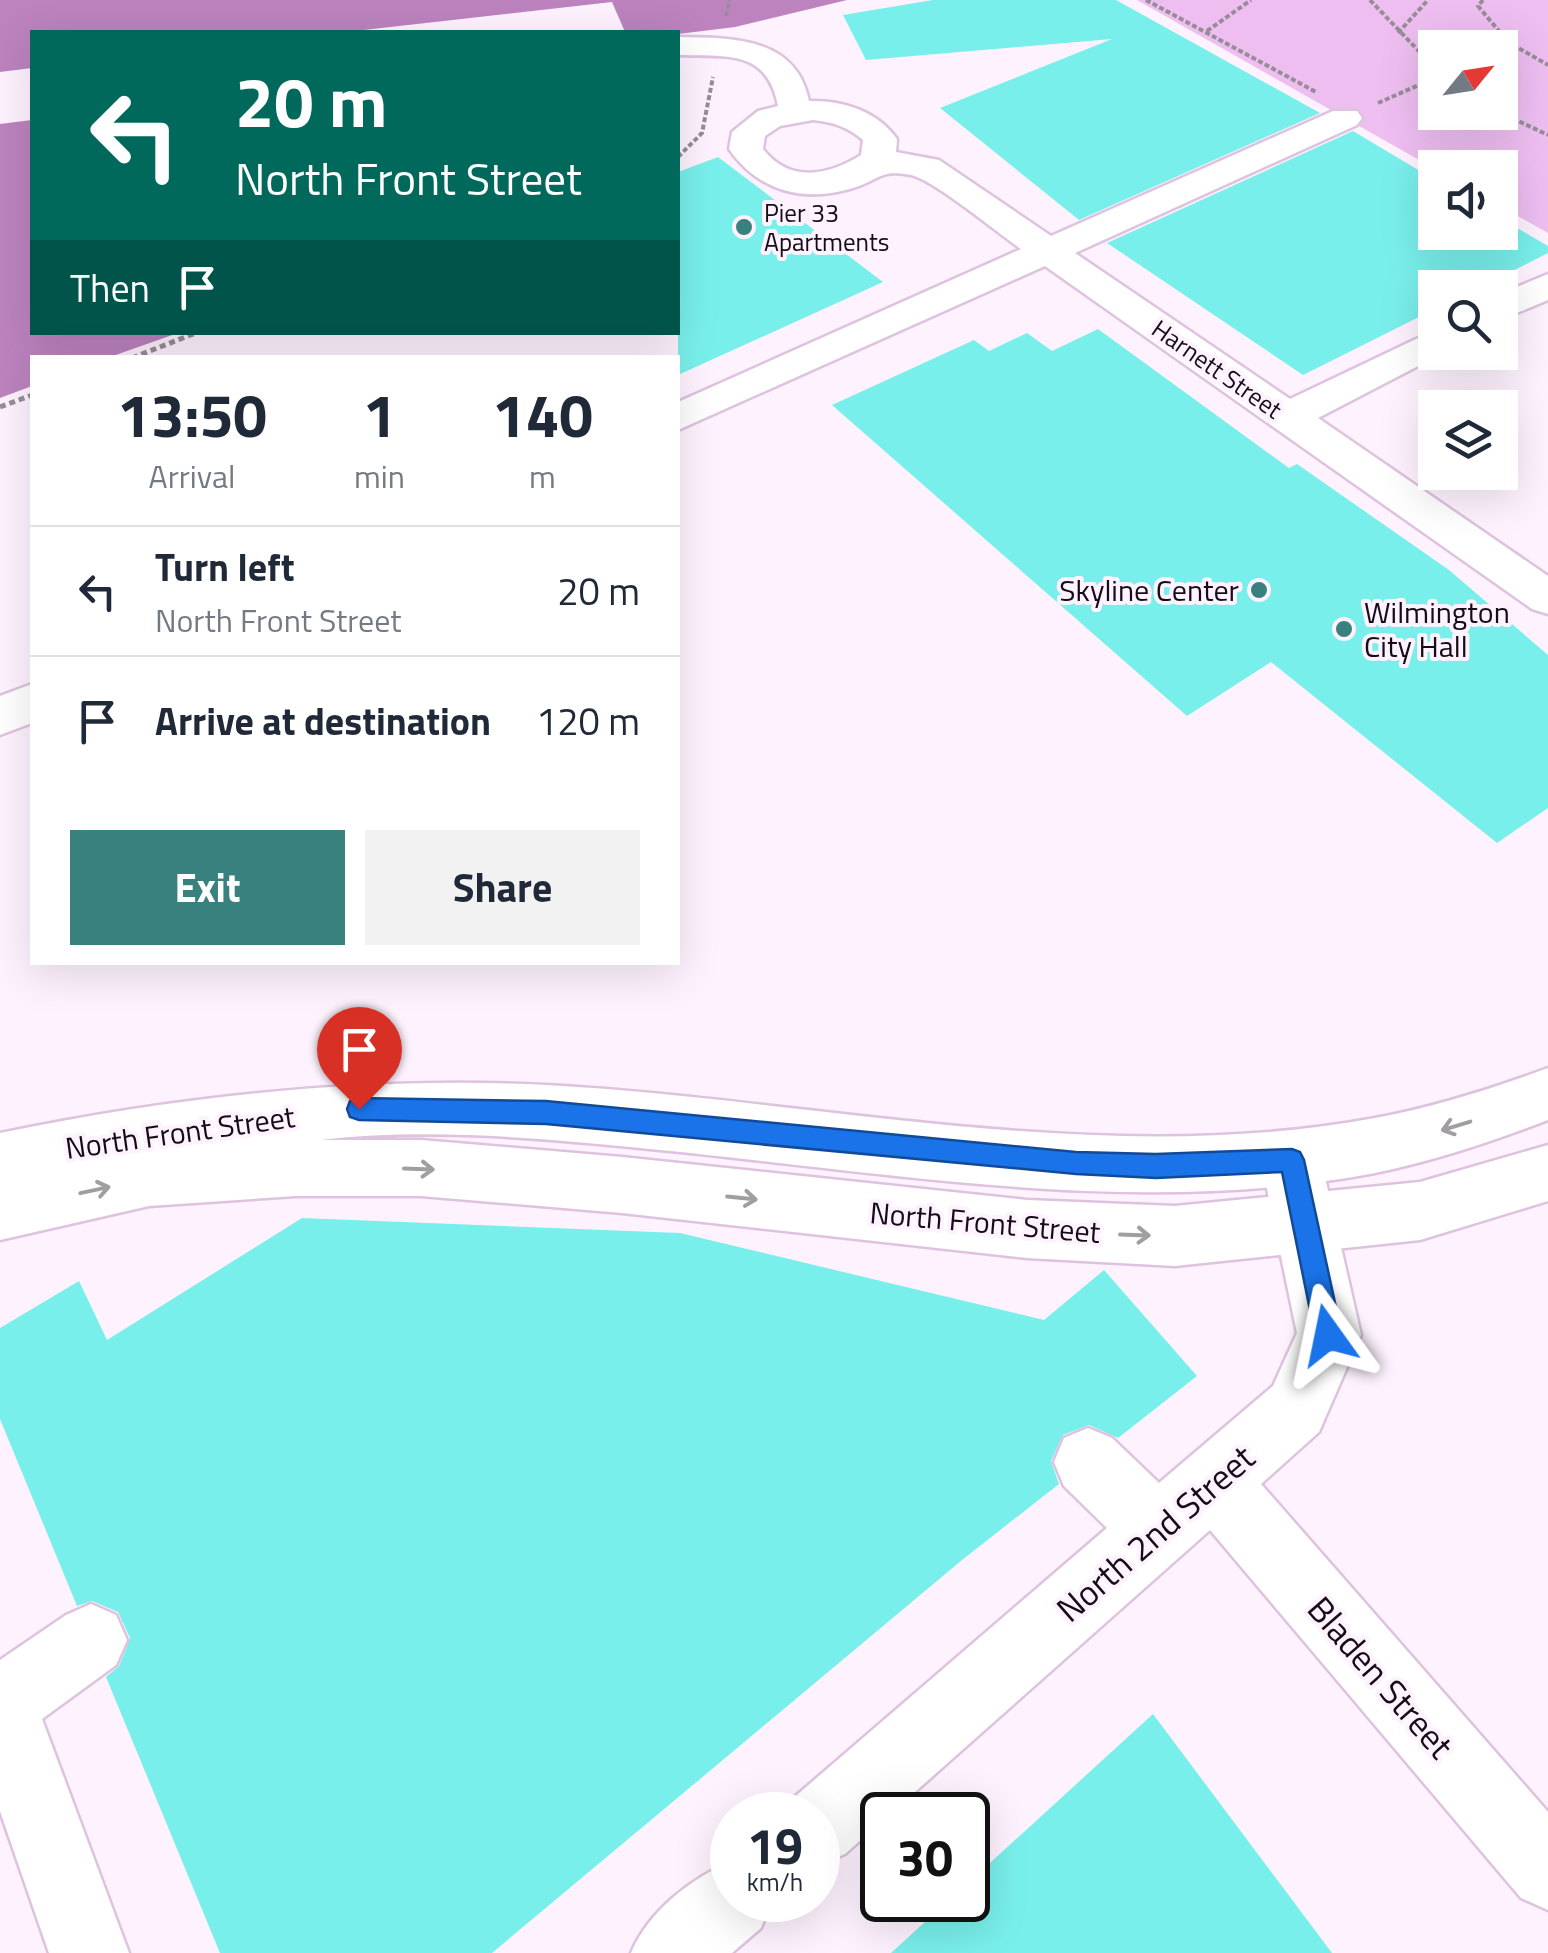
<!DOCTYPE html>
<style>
:root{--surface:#fff;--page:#f2f2f3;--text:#1f2937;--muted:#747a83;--line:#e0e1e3;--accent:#38817e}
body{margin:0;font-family:"Titillium Web",sans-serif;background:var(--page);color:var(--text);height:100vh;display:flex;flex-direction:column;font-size:38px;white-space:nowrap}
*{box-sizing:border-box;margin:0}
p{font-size:32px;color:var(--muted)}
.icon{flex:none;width:55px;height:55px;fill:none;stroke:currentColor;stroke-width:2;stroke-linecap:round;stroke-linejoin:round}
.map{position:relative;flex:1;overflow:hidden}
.drawer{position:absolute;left:30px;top:355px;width:650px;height:610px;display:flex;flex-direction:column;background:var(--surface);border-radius:0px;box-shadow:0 10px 40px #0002}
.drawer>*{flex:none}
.top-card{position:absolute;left:30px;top:30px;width:650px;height:305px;border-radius:0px;box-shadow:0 10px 40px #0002;background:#00695c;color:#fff;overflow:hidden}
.needle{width:65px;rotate:60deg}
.fabs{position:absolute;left:1418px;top:30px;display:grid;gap:20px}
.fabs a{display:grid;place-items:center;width:100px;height:100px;border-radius:0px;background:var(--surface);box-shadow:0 10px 40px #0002;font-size:50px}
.speed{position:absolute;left:710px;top:1792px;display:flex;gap:20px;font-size:50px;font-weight:700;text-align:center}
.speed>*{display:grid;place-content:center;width:130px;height:130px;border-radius:50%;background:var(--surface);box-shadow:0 10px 40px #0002;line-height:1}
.speed small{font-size:25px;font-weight:400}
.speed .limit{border:5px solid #111;border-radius:15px;background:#fff;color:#111}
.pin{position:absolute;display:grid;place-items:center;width:85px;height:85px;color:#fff;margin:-102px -42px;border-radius:50% 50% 50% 0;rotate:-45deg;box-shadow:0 0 10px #0007}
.pin .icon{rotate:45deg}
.me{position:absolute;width:110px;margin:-55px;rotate:348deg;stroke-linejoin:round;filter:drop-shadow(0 0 8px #0008)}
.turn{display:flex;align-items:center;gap:35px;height:210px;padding:0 40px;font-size:45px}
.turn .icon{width:130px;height:130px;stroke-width:2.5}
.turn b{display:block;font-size:70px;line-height:85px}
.then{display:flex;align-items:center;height:95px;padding:0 40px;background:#0003;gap:20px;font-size:38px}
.eta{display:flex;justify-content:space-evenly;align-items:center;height:170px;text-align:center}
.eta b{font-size:60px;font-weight:700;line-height:70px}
.primary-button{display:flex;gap:20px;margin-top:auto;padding:20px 40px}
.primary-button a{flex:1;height:115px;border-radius:0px;background:var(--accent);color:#fff;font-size:40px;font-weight:700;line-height:115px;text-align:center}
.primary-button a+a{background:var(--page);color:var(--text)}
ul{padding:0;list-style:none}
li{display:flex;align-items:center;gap:30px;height:130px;padding:0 40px;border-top:2px solid var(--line)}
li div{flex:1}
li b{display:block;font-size:38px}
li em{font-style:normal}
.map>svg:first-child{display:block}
.green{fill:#eebef1;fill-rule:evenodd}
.water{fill:#bc83bf}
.building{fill:#79efeb}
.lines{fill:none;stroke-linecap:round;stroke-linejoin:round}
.minor-casing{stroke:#dec3df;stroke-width:5}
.major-casing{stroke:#dec3df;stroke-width:5}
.path-far1{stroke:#978d98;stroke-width:4;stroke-dasharray:5 2.5;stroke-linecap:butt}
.path{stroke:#978d98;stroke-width:5;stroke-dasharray:6 4;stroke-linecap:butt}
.minor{fill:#fff;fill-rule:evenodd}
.major{fill:#fff;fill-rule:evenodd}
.oneway{stroke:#a19ea2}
.route{fill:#1a73e8;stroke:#114b97;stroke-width:2.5}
.poi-dot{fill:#38817e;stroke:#fdf2fe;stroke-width:4}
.labels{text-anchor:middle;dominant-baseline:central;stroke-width:8;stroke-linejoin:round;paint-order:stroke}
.far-poi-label{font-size:25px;fill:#150c16;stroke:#fdf2fe;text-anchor:start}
.far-street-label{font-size:25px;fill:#150c16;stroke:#fdf2fe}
.poi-label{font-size:30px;fill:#150c16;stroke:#fdf2fe;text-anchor:end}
.street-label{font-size:30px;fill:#150c16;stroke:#fdf2fe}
.near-street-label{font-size:35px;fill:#150c16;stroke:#fdf2fe}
</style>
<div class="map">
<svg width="1548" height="1953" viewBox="0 0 1548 1953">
<rect width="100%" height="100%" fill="#fdf2fe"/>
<!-- green -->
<path class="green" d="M1137,0h411v233l-48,-27v-38l-65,1zM1435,48h65v64h-65z"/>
<!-- water -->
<g class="water">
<path d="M0,0h847l-112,27 -57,7 -53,-2 -13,-30 -266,30h-314v36l-32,4z"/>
<path d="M32,120v212l146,1 -68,24 -78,1v28l-32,12v-274z"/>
</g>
<!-- building -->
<g class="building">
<path d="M933,0h183l204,113 -241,107 -139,-112 172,-69 -246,21 -23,-45z"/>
<path d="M1353,131l82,49v52h65v-14l48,28v7l-69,35h-44v21l-132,66 -196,-132z"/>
<path d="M718,157l165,125 -205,93v-203z"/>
<path d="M1098,329l191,139 8,-4 152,106 99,85v153l-51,35 -226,-181 -84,54 -355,-311 142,-65 15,11 38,-18 25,18z"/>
<path d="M302,1218l378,15 364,87 60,-50 93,106 -79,62 -29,-13 -26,10 -12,26 8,23 -97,76 -470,393h-272l-114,-276 13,-11 11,-28 -12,-26 -26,-11 -15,5 -77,-187v-91l79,-47 28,59z"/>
<path d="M1153,1714l179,239h-441l58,-53h19v-17z"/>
</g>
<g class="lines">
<defs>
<g id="minor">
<path d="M678,37c53,1 118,-1 131,64 34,-1 68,10 88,38l-1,13 43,8 112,76 282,-125h24l5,7 -5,7 -282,128 215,146 145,-69v22h10l-127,66 230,158v38l-16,-5 -487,-343 -367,164v-28l343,-153c-23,-16 -87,-69 -110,-74 -32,-6 -31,5 -58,13 -49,15 -94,4 -124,-39l3,-17 26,-21 20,-5c-11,-58 -53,-49 -100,-51zM813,120c20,2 35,7 50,20l-2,15c-32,20 -71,29 -98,-6l2,-13 15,-10z"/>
<path d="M1548,274v26l-48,20v-26z"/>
<path d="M32,684v39l-32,12v-39z"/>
<path d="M1291,1132l21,8 9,20 40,175 -42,97 -58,52 287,328v98l-27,-12 -311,-368 -321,285h-7v6l-37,33 -27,11v-50h-33l6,-15 316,-272 -43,-42 -10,-24 10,-24 24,-10 24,10 47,45 114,-97 24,-53 -36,-173 9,-20z"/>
<path d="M91,1604l25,11 11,25 -11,25 -74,54 87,234h-80l-49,-142v-151l66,-45z"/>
<path d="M732,1861v39h40l-11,28 -29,25h-101c18,-42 59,-74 101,-92z"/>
</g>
<path id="major" d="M1548,1068v52c-57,22 -114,41 -173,53 -234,45 -481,0 -715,-23 -112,-11 -228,-23 -340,-10h101l201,17 405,43 148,6 245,-24 128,-37v56l-128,39 -245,26 -148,-8 -405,-45 -201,-17h-125l-147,10 -149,34v-107c179,-37 363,-57 546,-48 275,15 554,84 829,33 59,-11 116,-29 173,-50z"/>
</defs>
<!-- minor casing -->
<use href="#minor" class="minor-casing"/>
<!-- major casing -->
<use href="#major" class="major-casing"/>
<!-- path-far1 -->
<g class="path-far1">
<path d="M1146,0l170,92"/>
<path d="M1370,0l65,68"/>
<path d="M1483,0l-5,6 30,36 40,23"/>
<path d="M726,16l4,-16"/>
<path d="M1207,31l44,-31"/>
<path d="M1398,33l30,-33"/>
<path d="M1500,58l15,-8"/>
<path d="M1378,103l57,-25"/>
<path d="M1499,112l49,23"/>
<path d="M678,157l24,-24 11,-56"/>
</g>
<!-- path -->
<g class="path">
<path d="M132,358l66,-26"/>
<path d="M0,407l32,-12"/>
</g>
<!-- minor -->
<use href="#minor" class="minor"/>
<!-- major -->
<use href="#major" class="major"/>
</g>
<!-- one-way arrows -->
<defs><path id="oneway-shaft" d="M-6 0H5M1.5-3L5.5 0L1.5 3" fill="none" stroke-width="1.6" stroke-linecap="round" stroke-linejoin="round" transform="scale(2.5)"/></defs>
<g class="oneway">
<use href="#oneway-shaft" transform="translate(1456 1126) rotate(163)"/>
<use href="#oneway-shaft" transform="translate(419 1169) rotate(2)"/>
<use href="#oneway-shaft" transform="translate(95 1190) rotate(-12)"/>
<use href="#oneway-shaft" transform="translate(742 1198) rotate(6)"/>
<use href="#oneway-shaft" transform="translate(1135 1235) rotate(2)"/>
</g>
<!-- route -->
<path class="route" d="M359,1098l187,3 530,51 80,2 136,-5 8,3 4,8 38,175 -4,9 -10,4 -9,-4 -4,-9 -33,-163 -126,6 -80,-4 -530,-50 -187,-4 -9,-3 -3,-8 3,-8z"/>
<!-- markers -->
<g class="poi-dot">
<circle cx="744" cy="227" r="10"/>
<circle cx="1259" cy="590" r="10"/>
<circle cx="1344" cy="629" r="10"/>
</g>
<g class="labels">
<!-- far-poi labels -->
<g class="far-poi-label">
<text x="764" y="213">Pier 33<tspan x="764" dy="29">Apartments</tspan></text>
</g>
<!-- far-street labels -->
<g class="far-street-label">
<text transform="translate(1217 369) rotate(35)">Harnett Street</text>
</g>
<!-- poi labels -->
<g class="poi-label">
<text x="1239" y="590">Skyline Center</text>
<text x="1364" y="612" text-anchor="start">Wilmington<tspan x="1364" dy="34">City Hall</tspan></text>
</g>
<!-- street labels -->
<g class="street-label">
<text transform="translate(180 1132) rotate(-8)">North Front Street</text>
<text transform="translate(985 1222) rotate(5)">North Front Street</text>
</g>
<!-- near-street labels -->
<g class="near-street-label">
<text transform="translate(1155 1533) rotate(-41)">North 2nd Street</text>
<text transform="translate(1381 1677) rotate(49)">Bladen Street</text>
</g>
</g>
</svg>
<div class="fabs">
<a><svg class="needle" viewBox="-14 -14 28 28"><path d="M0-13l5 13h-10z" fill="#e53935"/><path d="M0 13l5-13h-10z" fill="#747a83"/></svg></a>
<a><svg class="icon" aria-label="sound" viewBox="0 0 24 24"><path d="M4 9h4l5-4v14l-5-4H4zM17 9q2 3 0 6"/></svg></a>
<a><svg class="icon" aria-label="search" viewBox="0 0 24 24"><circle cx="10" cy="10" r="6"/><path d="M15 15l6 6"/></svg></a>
<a><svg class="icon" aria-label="layers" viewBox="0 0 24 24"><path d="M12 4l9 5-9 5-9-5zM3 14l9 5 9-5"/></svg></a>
</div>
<div class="speed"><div>19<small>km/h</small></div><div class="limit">30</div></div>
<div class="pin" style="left:359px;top:1109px;background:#d93025"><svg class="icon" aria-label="arrive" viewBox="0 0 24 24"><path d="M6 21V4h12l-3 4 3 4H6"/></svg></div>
<svg class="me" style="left:1328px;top:1335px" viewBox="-20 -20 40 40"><path d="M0-17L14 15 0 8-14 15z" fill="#1a73e8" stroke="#fff" stroke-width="4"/></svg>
<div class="top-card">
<div class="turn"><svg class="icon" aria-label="left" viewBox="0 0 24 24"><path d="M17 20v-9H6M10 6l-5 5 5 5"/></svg><div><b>20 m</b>North Front Street</div></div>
<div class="then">Then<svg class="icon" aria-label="arrive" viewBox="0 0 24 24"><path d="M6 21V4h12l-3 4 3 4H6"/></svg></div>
</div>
<section class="drawer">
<div class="eta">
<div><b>13:50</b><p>Arrival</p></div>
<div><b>1</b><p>min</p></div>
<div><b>140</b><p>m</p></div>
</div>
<ul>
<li><svg class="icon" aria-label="left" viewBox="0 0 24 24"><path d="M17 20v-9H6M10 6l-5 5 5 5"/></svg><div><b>Turn left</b><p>North Front Street</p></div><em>20 m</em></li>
<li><svg class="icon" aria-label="arrive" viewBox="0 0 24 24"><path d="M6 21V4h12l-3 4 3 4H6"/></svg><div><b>Arrive at destination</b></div><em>120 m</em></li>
</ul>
<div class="primary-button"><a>Exit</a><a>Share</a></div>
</section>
</div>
